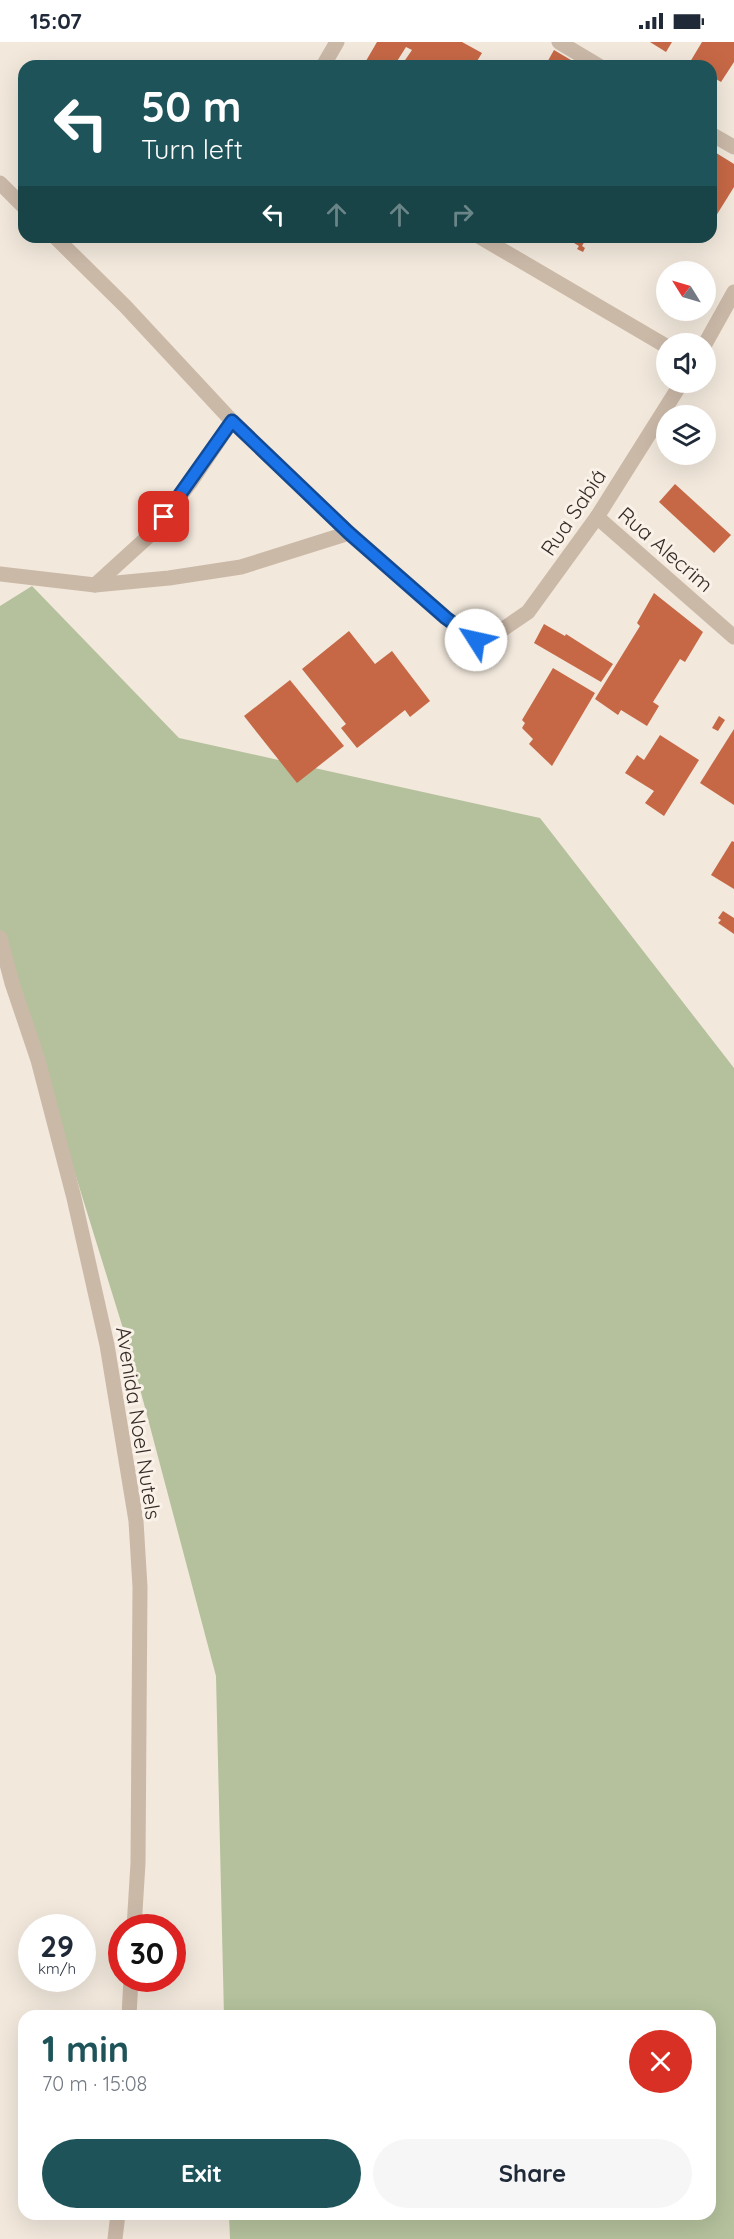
<!DOCTYPE html>
<meta charset="utf-8">
<style>
:root{--surface:#fff;--page:#f6f6f7;--text:#1f2937;--muted:#747a83;--accent:#1e5459}
body{margin:0;font-family:Quicksand,sans-serif;background:var(--page);color:var(--text);height:100vh;display:flex;flex-direction:column;font-size:22px;white-space:nowrap}
*{box-sizing:border-box;margin:0}
p{font-size:20px;color:var(--muted)}
.icon{flex:none;width:33px;height:33px;fill:none;stroke:currentColor;stroke-width:2;stroke-linecap:round;stroke-linejoin:round}
.map{position:relative;flex:1;overflow:hidden}
.details{position:absolute;left:18px;top:1968px;width:698px;height:210px;display:flex;flex-direction:column;background:var(--surface);border-radius:18px;box-shadow:0 6px 24px #0002}
.details>*{flex:none}
.top-card{position:absolute;left:18px;top:18px;width:699px;height:183px;border-radius:18px;box-shadow:0 6px 24px #0002;background:#1e5459;color:#fff;overflow:hidden}
.needle{width:39px;rotate:307deg}
.controls{position:absolute;left:656px;top:219px;display:grid;gap:12px}
.controls a{display:grid;place-items:center;width:60px;height:60px;border-radius:50%;background:var(--surface);box-shadow:0 6px 24px #0002;font-size:30px}
.speed{position:absolute;left:18px;top:1872px;display:flex;gap:12px;font-size:30px;font-weight:700;text-align:center}
.speed>*{display:grid;place-content:center;width:78px;height:78px;border-radius:50%;background:var(--surface);box-shadow:0 6px 24px #0002;line-height:1}
.speed small{font-size:15px;font-weight:400}
.speed .limit{border:9px solid #d22;background:#fff;color:#111}
.pin{position:absolute;display:grid;place-items:center;width:51px;height:51px;color:#fff;margin:-26px;border-radius:12px;box-shadow:0 3px 9px #0006}
.me{position:absolute;width:66px;margin:-33px;rotate:305deg;stroke-linejoin:round;filter:drop-shadow(0 0 4px #0008)}
.turn{display:flex;align-items:center;gap:21px;height:126px;padding:0 24px;font-size:27px}
.turn .icon{width:78px;height:78px;stroke-width:2.5}
.turn b{display:block;font-size:42px;line-height:51px}
.lanes{display:flex;align-items:center;height:57px;padding:0 24px;background:#0003;justify-content:center;gap:30px;direction:ltr}
.lanes .off{opacity:.35}
.round{display:grid;place-items:center;flex:none;width:63px;height:63px;border-radius:32px;background:var(--page)}
.summary{display:flex;align-items:center;justify-content:space-between;height:102px;padding:0 24px}
h1{font-size:36px;font-weight:700;line-height:45px;color:var(--accent)}
.button{display:flex;gap:12px;margin-top:auto;padding:12px 24px}
.button a{flex:1;height:69px;border-radius:36px;background:var(--accent);color:#fff;font-size:24px;font-weight:700;line-height:69px;text-align:center}
.button a+a{background:var(--page);color:var(--text)}
.status{display:flex;justify-content:space-between;align-items:center;height:42px;padding:0 30px;background:var(--surface);direction:ltr}
.status svg{height:16px;fill:currentColor}
.map>svg:first-child{display:block}
.green{fill:#b4c19c}
.building{fill:#c66846}
.lines{fill:none;stroke-linecap:round;stroke-linejoin:round}
.minor{stroke:#cbb9a8;stroke-width:15}
.route-casing{stroke:#114b97;stroke-width:15}
.route{stroke:#1a73e8;stroke-width:10}
.labels{text-anchor:middle;dominant-baseline:central;stroke-width:6;stroke-linejoin:round;paint-order:stroke}
.street-label{font-size:21px;fill:#372d28;stroke:#faf2e9}
</style>
<div class="status"><b>15:07</b><svg viewBox="0 0 49 12"><path d="M0 12V9h3v3zM5 12V6h3v6zM10 12V3h3v9zM15 12V0h3v12zM26 1h20v11H26zM47 4h2v5h-2z"/></svg></div>
<div class="map">
<svg width="734" height="2197" viewBox="0 0 734 2197">
<rect width="100%" height="100%" fill="#f2e8dc"/>
<!-- green -->
<path class="green" d="M32,544l147,152 361,80 194,250v1171h-504l-1,-25h481v-198h-486l-8,-340 -86,-325 -130,-420v-325z"/>
<!-- building -->
<g class="building">
<path d="M377,0h85l20,11 -8,13h-73l11,-16 -6,-3 -12,19h-31z"/>
<path d="M650,0h22l-6,10z"/>
<path d="M702,0h32v20l-13,20 -10,-6v-10h-15l-6,-4z"/>
<path d="M554,8l22,13 -2,3h-29z"/>
<path d="M713,109l21,13v23l-23,37v-69z"/>
<path d="M564,195h23l-5,9 3,2 -2,4 -6,-3 2,-3z"/>
<path d="M675,442l56,51 -17,18 -55,-51z"/>
<path d="M654,551l49,39 -18,30 -5,-3 -27,43 6,4 -12,20 -26,-16 -3,5 -23,-16 45,-73 -3,-3z"/>
<path d="M544,582l21,12 1,-2 47,30 -12,18 -67,-39z"/>
<path d="M349,589l26,33 17,-13 38,50 -20,16 -5,-7 -48,38 -16,-20 5,-4 -44,-55z"/>
<path d="M553,626l42,25 -43,73 -23,-22 4,-5 -11,-11 3,-5 -3,-3z"/>
<path d="M290,638l54,66 -47,37 -53,-67z"/>
<path d="M719,674l6,4 -7,11 -6,-3z"/>
<path d="M734,687v76l-34,-22z"/>
<path d="M660,693l39,25 -35,56 -19,-13 9,-12 -29,-18 12,-18 7,5z"/>
<path d="M732,799l2,1v47l-23,-14z"/>
<path d="M723,869l11,7v16l-16,-11 3,-3 -3,-2z"/>
</g>
<g class="lines">
<!-- minor -->
<g class="minor">
<path d="M559,0l40,24"/>
<path d="M323,24l14,-24"/>
<path d="M711,92l23,13"/>
<path d="M0,141l24,24"/>
<path d="M55,195l70,69 107,115 117,112 97,85 30,22 14,-2 38,-26 69,-95 85,-135"/>
<path d="M480,195l186,109"/>
<path d="M705,302l29,-52"/>
<path d="M597,475l137,120"/>
<path d="M0,532l95,11 74,-7 72,-11 108,-34"/>
<path d="M95,543l56,-51 39,-51 42,-62"/>
<path d="M0,896l12,45 26,77 36,138 33,147 29,176 4,66 -2,276 -4,65"/>
<path d="M129,1974l2,-38"/>
<path d="M115,2197l3,-25"/>
</g>
</g>
<g class="lines">
<defs>
<path id="route" d="M164,475l68,-96 117,112 97,85 30,22"/>
</defs>
<!-- route casing -->
<use href="#route" class="route-casing"/>
<!-- route -->
<use href="#route" class="route"/>
</g>
<g class="labels">
<!-- street labels -->
<g class="street-label">
<text transform="translate(573 470) rotate(-56)">Rua Sabiá</text>
<text transform="translate(666 507) rotate(41)">Rua Alecrim</text>
<text transform="translate(139 1381) rotate(81)">Avenida Noel Nutels</text>
</g>
</g>
</svg>
<div class="controls">
<a><svg class="needle" viewBox="-14 -14 28 28"><path d="M0-13l5 13h-10z" fill="#e53935"/><path d="M0 13l5-13h-10z" fill="#747a83"/></svg></a>
<a><svg class="icon" aria-label="sound" viewBox="0 0 24 24"><path d="M4 9h4l5-4v14l-5-4H4zM17 9q2 3 0 6"/></svg></a>
<a><svg class="icon" aria-label="layers" viewBox="0 0 24 24"><path d="M12 4l9 5-9 5-9-5zM3 14l9 5 9-5"/></svg></a>
</div>
<div class="speed"><div>29<small>km/h</small></div><div class="limit">30</div></div>
<div class="pin" style="left:164px;top:475px;background:#d93025"><svg class="icon" aria-label="arrive" viewBox="0 0 24 24"><path d="M6 21V4h12l-3 4 3 4H6"/></svg></div>
<svg class="me" style="left:476px;top:598px" viewBox="-20 -20 40 40"><circle r="19" fill="#fff"/><path d="M0-13L10 11 0 6-10 11z" fill="#1a73e8"/></svg>
<div class="top-card">
<div class="turn"><svg class="icon" aria-label="left" viewBox="0 0 24 24"><path d="M17 20v-9H6M10 6l-5 5 5 5"/></svg><div><b>50 m</b>Turn left</div></div>
<div class="lanes"><svg class="icon" aria-label="left" viewBox="0 0 24 24"><path d="M17 20v-9H6M10 6l-5 5 5 5"/></svg><svg class="icon off" aria-label="ahead" viewBox="0 0 24 24"><path d="M12 20V5M6 11l6-6 6 6"/></svg><svg class="icon off" aria-label="ahead" viewBox="0 0 24 24"><path d="M12 20V5M6 11l6-6 6 6"/></svg><svg class="icon off" aria-label="right" viewBox="0 0 24 24"><path d="M7 20v-9h11M14 6l5 5-5 5"/></svg></div>
</div>
<section class="details">
<div class="summary"><div><h1>1 min</h1><p>70 m · 15:08</p></div><a class="round" style="background:#d93025;color:#fff"><svg class="icon" aria-label="close" viewBox="0 0 24 24"><path d="M6 6l12 12M18 6L6 18"/></svg></a></div>
<div class="button"><a>Exit</a><a>Share</a></div>
</section>
</div>
